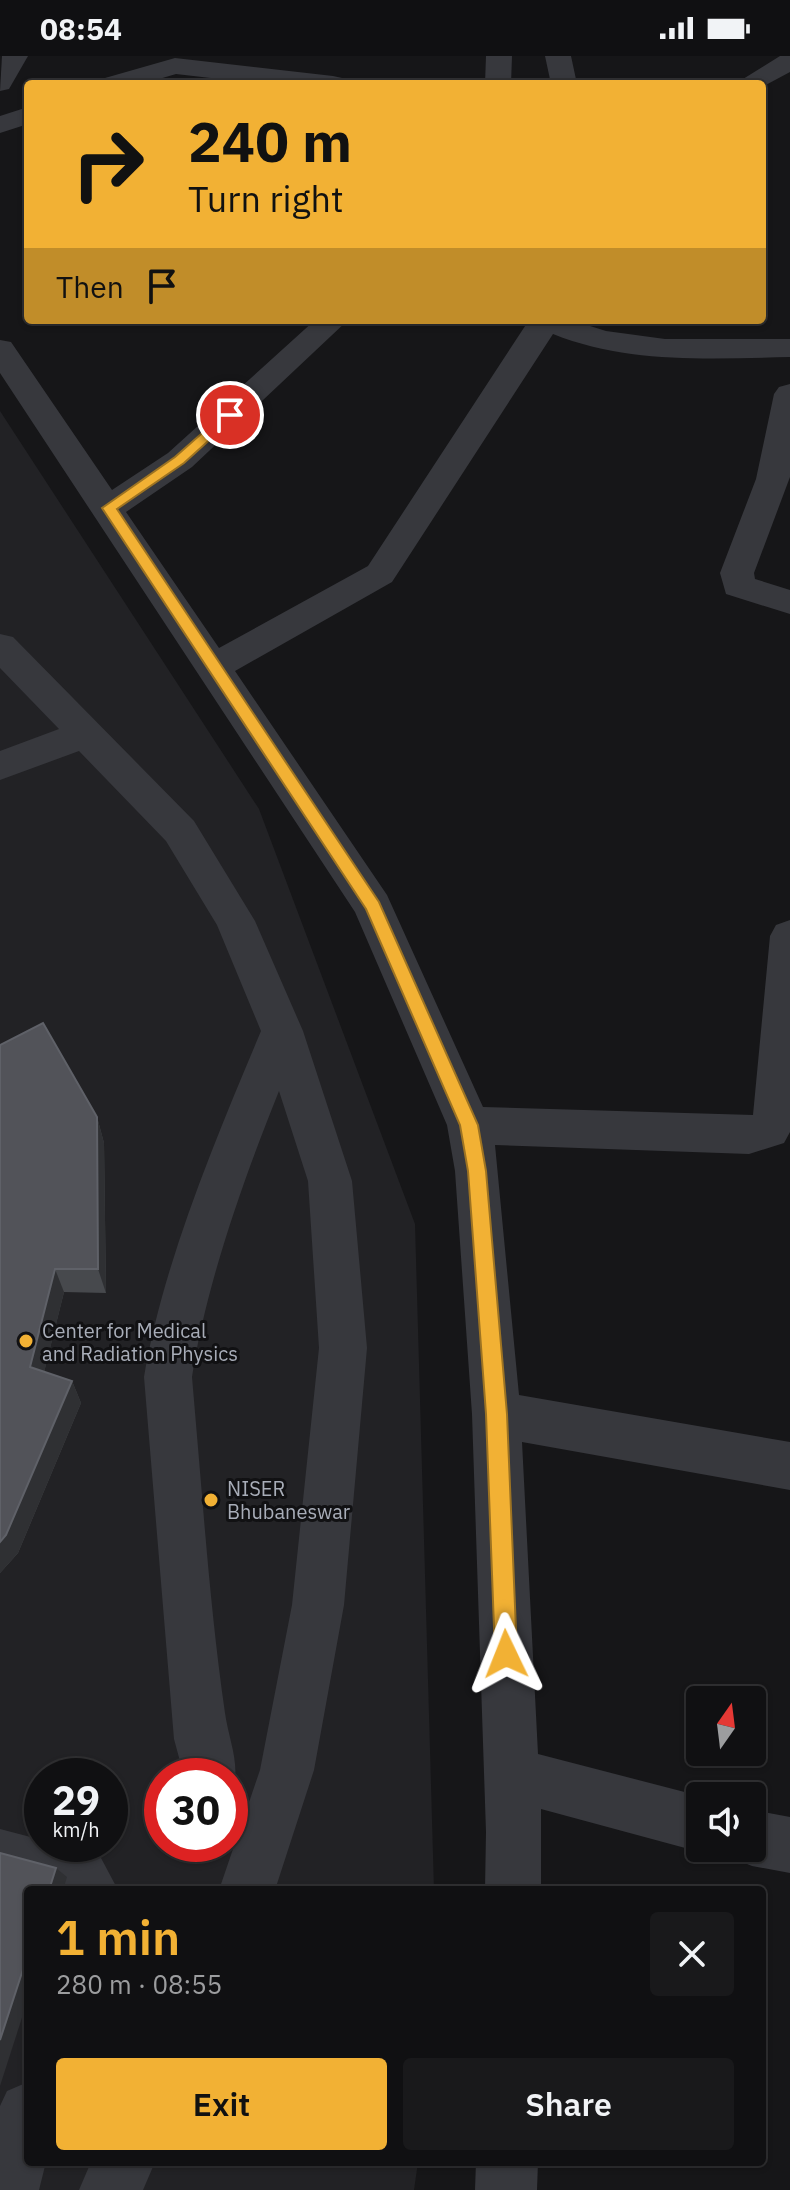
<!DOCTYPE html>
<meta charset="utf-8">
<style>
:root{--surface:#101012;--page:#19191b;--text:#f1f3f6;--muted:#9c9d9f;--line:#303032;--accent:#f2b134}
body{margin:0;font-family:"IBM Plex Sans",sans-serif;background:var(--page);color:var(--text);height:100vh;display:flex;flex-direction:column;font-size:30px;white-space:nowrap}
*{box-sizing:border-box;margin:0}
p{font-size:26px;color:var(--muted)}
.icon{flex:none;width:44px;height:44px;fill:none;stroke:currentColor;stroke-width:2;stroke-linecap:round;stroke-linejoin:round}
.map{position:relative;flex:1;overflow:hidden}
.drawer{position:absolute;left:24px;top:1830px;width:742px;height:280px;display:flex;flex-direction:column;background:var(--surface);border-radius:8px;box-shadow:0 2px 6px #0004,0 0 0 2px var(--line)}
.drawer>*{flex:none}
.top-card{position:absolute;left:24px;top:24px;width:742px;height:244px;border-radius:8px;box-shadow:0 2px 6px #0004,0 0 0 2px var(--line);background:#f2b134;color:#111;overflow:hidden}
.needle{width:52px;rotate:14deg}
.tools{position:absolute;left:686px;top:1630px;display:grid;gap:16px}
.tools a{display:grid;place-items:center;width:80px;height:80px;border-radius:8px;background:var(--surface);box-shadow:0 2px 6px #0004,0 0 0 2px var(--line);font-size:40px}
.speed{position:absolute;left:24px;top:1702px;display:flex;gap:16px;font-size:40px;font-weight:700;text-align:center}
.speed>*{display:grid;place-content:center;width:104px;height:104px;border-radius:50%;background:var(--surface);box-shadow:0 2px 6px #0004,0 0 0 2px var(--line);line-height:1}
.speed small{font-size:20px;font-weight:400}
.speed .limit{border:12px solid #d22;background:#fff;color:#111}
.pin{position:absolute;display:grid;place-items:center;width:68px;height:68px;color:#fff;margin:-34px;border:4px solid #fff;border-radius:50%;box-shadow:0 2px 8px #0007}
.me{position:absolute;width:88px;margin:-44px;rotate:358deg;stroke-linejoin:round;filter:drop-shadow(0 0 6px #0008)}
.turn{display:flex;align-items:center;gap:28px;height:168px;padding:0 32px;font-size:36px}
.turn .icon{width:104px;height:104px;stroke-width:2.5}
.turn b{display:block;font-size:56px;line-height:68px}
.then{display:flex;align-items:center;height:76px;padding:0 32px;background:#0003;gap:16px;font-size:30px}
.round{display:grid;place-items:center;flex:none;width:84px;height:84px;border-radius:8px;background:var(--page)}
.summary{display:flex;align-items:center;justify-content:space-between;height:136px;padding:0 32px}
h1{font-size:48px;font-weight:600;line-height:60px;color:var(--accent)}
.cta{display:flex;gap:16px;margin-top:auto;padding:16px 32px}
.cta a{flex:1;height:92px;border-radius:8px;background:var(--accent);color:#111;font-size:32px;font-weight:600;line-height:92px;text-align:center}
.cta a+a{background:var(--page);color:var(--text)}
.status{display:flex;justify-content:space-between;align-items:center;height:56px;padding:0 40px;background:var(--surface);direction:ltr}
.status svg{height:22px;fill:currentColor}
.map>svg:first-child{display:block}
.built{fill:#222225;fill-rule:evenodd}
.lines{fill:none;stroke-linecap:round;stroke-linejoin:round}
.minor{fill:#37383d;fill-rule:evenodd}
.wall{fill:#47494d}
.shaded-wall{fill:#2f3033}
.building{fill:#525359;stroke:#5f6168;stroke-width:2}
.route{fill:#f2b134;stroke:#9d7322;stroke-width:2}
.poi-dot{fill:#f2b134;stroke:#111113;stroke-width:3}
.labels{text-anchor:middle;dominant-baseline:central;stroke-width:6;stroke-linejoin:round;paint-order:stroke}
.poi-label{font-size:20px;fill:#a8adb8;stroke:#111113;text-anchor:start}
</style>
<div class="status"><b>08:54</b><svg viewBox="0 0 49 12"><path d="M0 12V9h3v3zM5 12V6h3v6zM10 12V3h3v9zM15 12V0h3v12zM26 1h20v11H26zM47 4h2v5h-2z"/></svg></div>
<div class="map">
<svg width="790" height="2134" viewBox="0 0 790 2134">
<rect width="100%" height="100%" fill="#161618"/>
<!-- built -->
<path class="built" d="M0,355l259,398 156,415 19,666h-406v272h390l-4,28h-414zM42,1720h68v68h-68zM162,1720h68v68h-68z"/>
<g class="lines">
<!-- minor -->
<g class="minor">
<path d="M2,0h26l-19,33 -9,2z"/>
<path d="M486,0h26l-1,28h-26z"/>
<path d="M545,0h26l6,28h-26z"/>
<path d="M780,0h10v16l-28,15v-3h-27z"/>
<path d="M175,2l158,18 9,2 4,6h-83l-87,-10 -34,10h-41l4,-6z"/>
<path d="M28,51v17l-28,9v-17z"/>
<path d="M315,264h33l-156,147 -66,45 93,136 149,-82 161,-246h42l35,11 59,8h125v18c-79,2 -162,7 -237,-23l-161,248 -157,89 152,224 96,212 270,8 17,-179 6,-11 14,-5v212l-6,11 -35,11 -254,-9 24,250 271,47v48l-268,-48 16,312 162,42v52h9l-9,4 -159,-43v81h-56l1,-58 -14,-418 -17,-243 -8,-46 -92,-213 -355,-539v-33l11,2 101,148 56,-37z"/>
<path d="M790,328v93l-36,96 1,6 35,11v24l-64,-20 -6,-21 36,-94 18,-85 5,-7z"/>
<path d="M0,578l13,3 181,184 61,100 48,110 49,150 15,167 -23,257 -30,165 -39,120h-56l41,-120 32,-165 27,-257 -11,-167 -29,-90c-35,87 -73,193 -87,286 10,112 17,225 33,336 4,29 18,56 5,83v-20h-46l-10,-37 -30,-362c19,-114 72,-239 117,-346l-44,-106 -51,-84 -87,-90 -79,29v-29l59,-22 -59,-61z"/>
<path d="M752,1754l38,7v56l-38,-7 -20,-8 -4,-10h24z"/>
<path d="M0,1773l42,11v4h17l42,14 17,32 -90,2 -28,-7z"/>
<path d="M28,2026v80h18l-7,28h-39v-84l7,-15z"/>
<path d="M91,2106h64l-12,28h-64z"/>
<path d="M476,2106h62l-1,28h-62z"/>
</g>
</g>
<!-- wall -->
<path class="wall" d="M0,989l97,72 7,26 2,150 -42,-1 -20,80 28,9 9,22 -63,150 -18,20z"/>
<!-- shaded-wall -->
<g class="shaded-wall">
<path d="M97,1061l7,26 2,150 -8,-24z"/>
<path d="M55,1213l9,23 -24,97 -10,-22z"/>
<path d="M72,1325l9,22 -63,150 -18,20v-31z"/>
<path d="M56,1812l11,9 -4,13h-14z"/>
<path d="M28,1898v45l-28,87v-46z"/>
</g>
<!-- building -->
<g class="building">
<path d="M43,967l54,94 1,152h-43l-25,98 42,14 -66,154 -6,7v-497z"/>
<path d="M0,1797l56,15 -7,22h-21v64l-28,86z"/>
</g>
<!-- route -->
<path class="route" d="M226,356l11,3 -53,48 -67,46 262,393 99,223 8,46 21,243 10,240 -3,8 -8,3 -8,-3 -3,-8 -9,-240 -18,-243 -8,-46 -94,-216 -264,-401 73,-51z"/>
<!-- markers -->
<g class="poi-dot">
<circle cx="26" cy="1285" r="8"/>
<circle cx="211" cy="1444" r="8"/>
</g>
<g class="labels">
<!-- poi labels -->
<g class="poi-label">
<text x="42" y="1274">Center for Medical<tspan x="42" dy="23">and Radiation Physics</tspan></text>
<text x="227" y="1432">NISER<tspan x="227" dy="23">Bhubaneswar</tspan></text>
</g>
</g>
</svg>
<div class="tools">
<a><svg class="needle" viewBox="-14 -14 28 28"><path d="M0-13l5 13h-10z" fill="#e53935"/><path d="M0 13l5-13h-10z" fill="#9c9d9f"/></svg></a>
<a><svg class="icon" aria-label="sound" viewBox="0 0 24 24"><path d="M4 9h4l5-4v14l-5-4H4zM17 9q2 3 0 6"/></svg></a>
</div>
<div class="speed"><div>29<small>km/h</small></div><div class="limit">30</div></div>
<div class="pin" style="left:230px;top:359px;background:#d93025"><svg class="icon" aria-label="arrive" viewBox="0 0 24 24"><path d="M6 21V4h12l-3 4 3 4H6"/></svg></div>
<svg class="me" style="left:506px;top:1598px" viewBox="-20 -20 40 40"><path d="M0-17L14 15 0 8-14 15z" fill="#f2b134" stroke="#fff" stroke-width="4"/></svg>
<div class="top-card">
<div class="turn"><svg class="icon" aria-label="right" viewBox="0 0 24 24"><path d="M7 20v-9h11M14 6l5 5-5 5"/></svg><div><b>240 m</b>Turn right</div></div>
<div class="then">Then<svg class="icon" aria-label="arrive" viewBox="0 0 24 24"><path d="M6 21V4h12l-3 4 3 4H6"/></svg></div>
</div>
<section class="drawer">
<div class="summary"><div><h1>1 min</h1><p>280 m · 08:55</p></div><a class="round"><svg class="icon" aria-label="close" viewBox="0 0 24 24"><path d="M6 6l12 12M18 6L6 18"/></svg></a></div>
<div class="cta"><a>Exit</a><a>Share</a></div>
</section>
</div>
